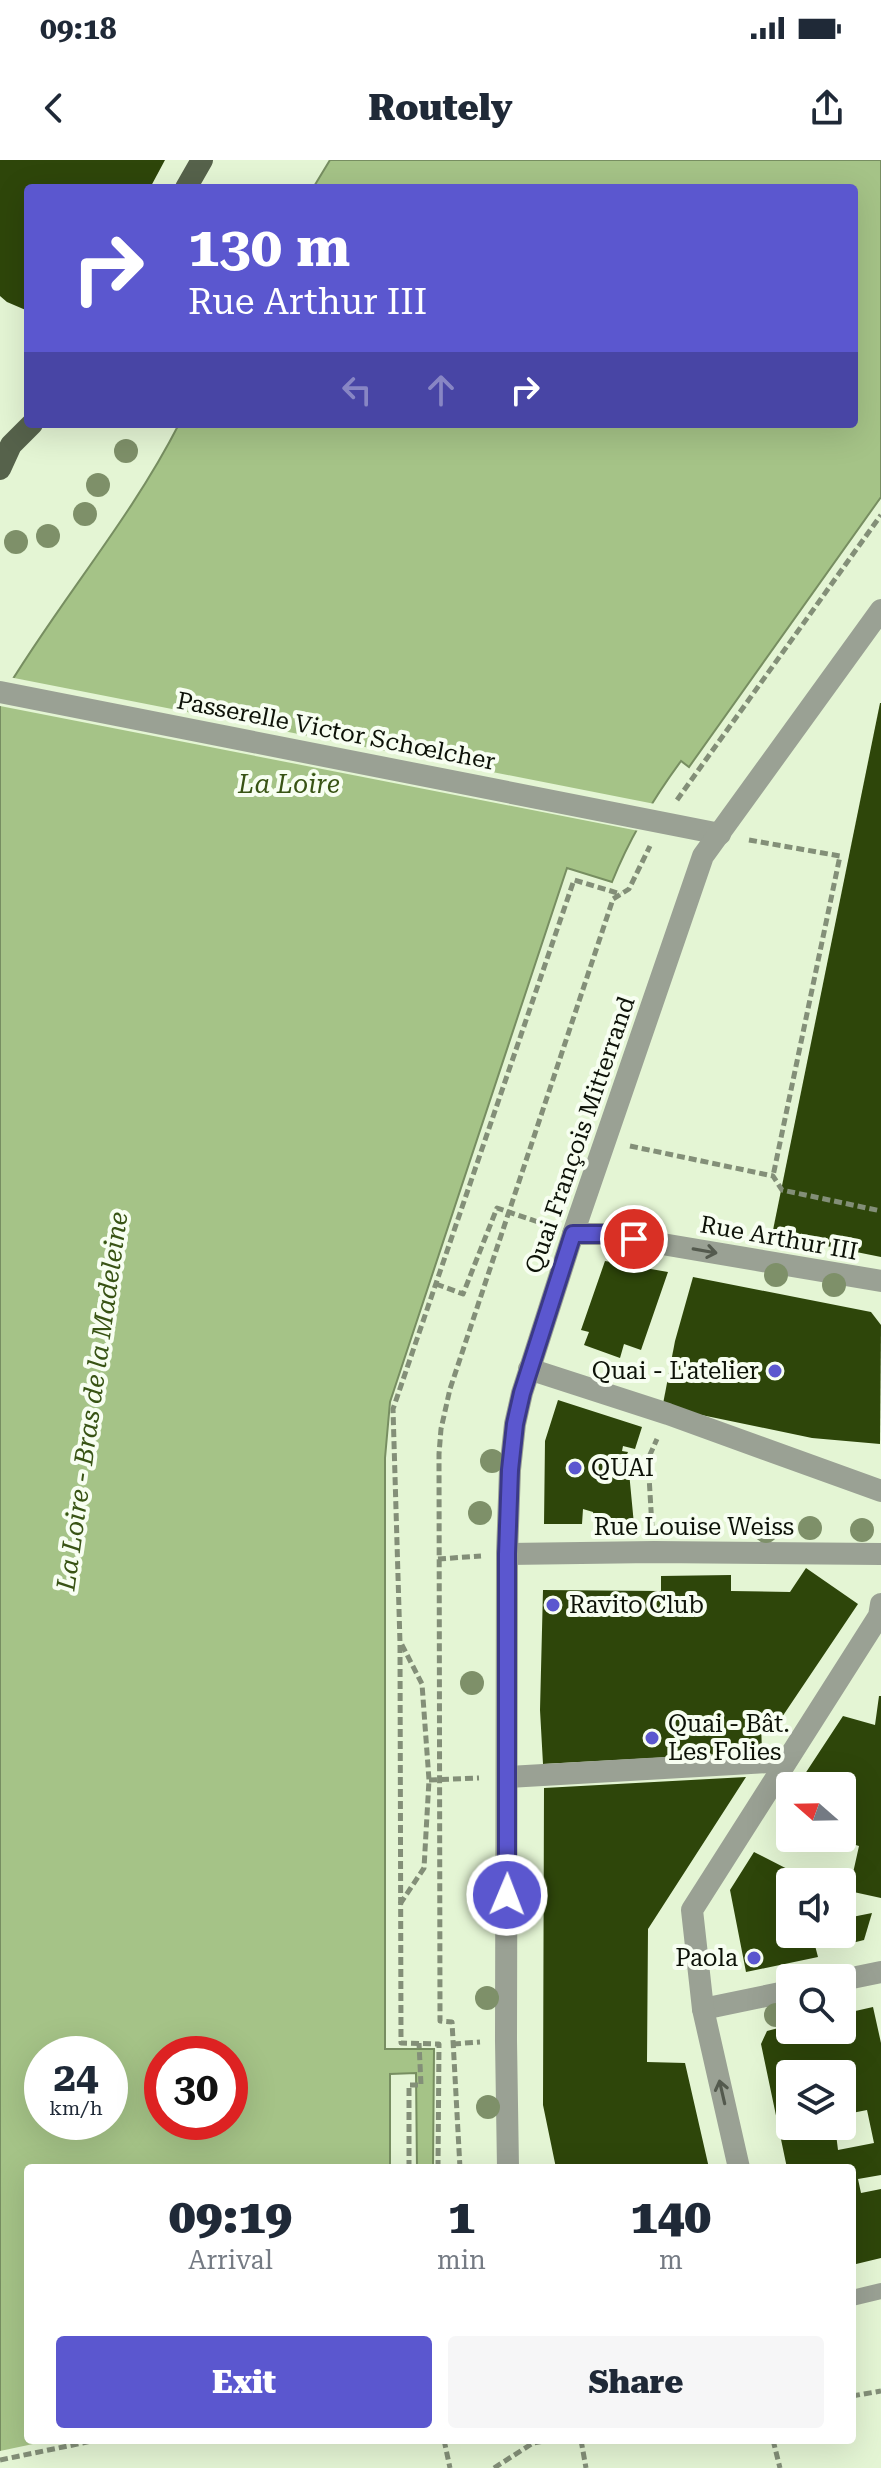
<!DOCTYPE html>
<meta charset="utf-8">
<style>
:root{--surface:#fff;--page:#f6f6f7;--text:#1f2937;--muted:#747a83;--accent:#5b57cf}
body{margin:0;font-family:"Roboto Serif",serif;background:var(--page);color:var(--text);height:100vh;display:flex;flex-direction:column;font-size:30px;white-space:nowrap}
*{box-sizing:border-box;margin:0}
p{font-size:26px;color:var(--muted)}
.icon{flex:none;width:44px;height:44px;fill:none;stroke:currentColor;stroke-width:2;stroke-linecap:round;stroke-linejoin:round}
.map{position:relative;flex:1;overflow:hidden}
.details{position:absolute;left:24px;top:2004px;width:832px;height:280px;display:flex;flex-direction:column;background:var(--surface);border-radius:8px;box-shadow:0 8px 32px #0002}
.details>*{flex:none}
.hud{position:absolute;left:24px;top:24px;width:834px;height:244px;border-radius:8px;box-shadow:0 8px 32px #0002;background:#5b57cf;color:#fff;overflow:hidden}
.needle{width:52px;rotate:290deg}
.buttons{position:absolute;left:776px;top:1612px;display:grid;gap:16px}
.buttons a{display:grid;place-items:center;width:80px;height:80px;border-radius:8px;background:var(--surface);box-shadow:0 8px 32px #0002;font-size:40px}
.speed{position:absolute;left:24px;top:1876px;display:flex;gap:16px;font-size:40px;font-weight:700;text-align:center}
.speed>*{display:grid;place-content:center;width:104px;height:104px;border-radius:50%;background:var(--surface);box-shadow:0 8px 32px #0002;line-height:1}
.speed small{font-size:20px;font-weight:400}
.speed .limit{border:12px solid #d22;background:#fff;color:#111}
.pin{position:absolute;display:grid;place-items:center;width:68px;height:68px;color:#fff;margin:-34px;border:4px solid #fff;border-radius:50%;box-shadow:0 2px 8px #0007}
.me{position:absolute;width:88px;margin:-44px;rotate:1deg;stroke-linejoin:round;filter:drop-shadow(0 0 6px #0008)}
.turn{display:flex;align-items:center;gap:28px;height:168px;padding:0 32px;font-size:36px}
.turn .icon{width:104px;height:104px;stroke-width:2.5}
.turn b{display:block;font-size:56px;line-height:68px}
.lanes{display:flex;align-items:center;height:76px;padding:0 32px;background:#0003;justify-content:center;gap:40px;direction:ltr}
.lanes .off{opacity:.35}
.eta{display:flex;justify-content:space-evenly;align-items:center;height:136px;text-align:center}
.eta b{font-size:48px;font-weight:800;line-height:56px}
.cta{display:flex;gap:16px;margin-top:auto;padding:16px 32px}
.cta a{flex:1;height:92px;border-radius:8px;background:var(--accent);color:#fff;font-size:32px;font-weight:800;line-height:92px;text-align:center}
.cta a+a{background:var(--page);color:var(--text)}
.status{display:flex;justify-content:space-between;align-items:center;height:56px;padding:0 40px;background:var(--surface);direction:ltr}
.status svg{height:22px;fill:currentColor}
header{display:flex;justify-content:space-between;align-items:center;height:104px;padding:0 32px;background:var(--surface);font-size:36px;font-weight:800}
.map>svg:first-child{display:block}
.water{fill:#a5c387;stroke:#778e61;stroke-width:2;fill-rule:evenodd}
.pier{fill:#e4f5d4}
.building{fill:#2e460a;fill-rule:evenodd}
.lines{fill:none;stroke-linecap:round;stroke-linejoin:round}
.path{stroke:#838f78;stroke-width:5;stroke-dasharray:8 4;stroke-linecap:butt}
.service{stroke:#9aa194;stroke-width:16}
.pedestrian{stroke:#9aa194;stroke-width:22}
.minor{stroke:#9aa194;stroke-width:22}
.primary{stroke:#56624b;stroke-width:22}
.tree{fill:#7e9069}
.oneway{stroke:#545a4e}
.route-casing{stroke:#3b3987;stroke-width:20}
.route{stroke:#5b57cf;stroke-width:14}
.poi-dot{fill:#5b57cf;stroke:#f7fef1;stroke-width:3}
.labels{text-anchor:middle;dominant-baseline:central;stroke-width:8;stroke-linejoin:round;paint-order:stroke}
.street-label{font-size:24px;fill:#0d1208;stroke:#f7fef1}
.poi-label{font-size:24px;fill:#0d1208;stroke:#f7fef1;text-anchor:start}
.water-label{font-size:26px;font-style:italic;fill:#385314;stroke:#f7fef1}
</style>
<div class="status"><b>09:18</b><svg viewBox="0 0 49 12"><path d="M0 12V9h3v3zM5 12V6h3v6zM10 12V3h3v9zM15 12V0h3v12zM26 1h20v11H26zM47 4h2v5h-2z"/></svg></div>
<header><svg class="icon" aria-label="back" viewBox="0 0 24 24"><path d="M15 5l-7 7 7 7"/></svg>Routely<svg class="icon" aria-label="share" viewBox="0 0 24 24"><path d="M12 15V3M7 8l5-5 5 5M5 13v7h14v-7"/></svg></header>
<div class="map">
<svg width="881" height="2308" viewBox="0 0 881 2308">
<rect width="100%" height="100%" fill="#e4f5d4"/>
<!-- water -->
<path class="water" d="M330,0h551v337l-192,270 -8,-6c-28,38 -51,76 -69,121l-45,-14 -177,534 -5,56v591h49l-1,119h-16l-1,-95 -26,1v94h-362v272h427l-20,15 3,13h-438v-1768c56,-95 129,-178 179,-276h675v-236h-541zM42,1894h68v68h-68zM162,1894h68v68h-68z"/>
<!-- pier -->
<g class="pier">
<path d="M9,517l646,127 -16,27 -639,-125v-14z"/>
<path d="M52,2280h407l2,11 -3,4 -18,4 2,9h-442v-17z"/>
</g>
<!-- building -->
<g class="building">
<path d="M0,0h165l-15,28h-122v123l-21,-9 -7,-6z"/>
<path d="M880,543h1v554l-109,-22z"/>
<path d="M605,1101l63,11 -27,78 -17,-6 -4,14 -36,-13 5,-13 -8,-2z"/>
<path d="M693,1117l178,35 10,13 -1,119 -68,-6 -125,-26 -24,-8 12,-63z"/>
<path d="M558,1240l84,27 -7,22 -12,-3 -1,5 6,1 -5,12 -17,-6 1,16 22,-2 6,63 -38,1 -4,-24 -10,-3 -1,15h-38l1,-83z"/>
<path d="M806,1408l52,36 -80,119 -17,1 1,28 -219,12 -3,-54 3,-120 118,1v-15l70,-1v16l59,1z"/>
<path d="M879,1536h2v202l-32,-7 10,-45 -24,-7 7,-1v-52h-45l46,-70 32,9z"/>
<path d="M746,1617l-98,152 -1,133 38,1 24,105h-153l-13,-63 1,-317z"/>
<path d="M754,1692l47,24 1,6h-12v52h22l6,23 -72,15 -16,-82z"/>
<path d="M872,1753l-8,27 -16,4 -6,-25z"/>
<path d="M873,1847l8,36v132l-23,4 3,14 20,-4v69l-29,7v-97h-65l-26,-124 6,-13 23,-6v5h52v-16zM790,1914h52v41l25,-5 7,33 -36,7 -3,-24h-45z"/>
</g>
<g class="lines">
<!-- path -->
<g class="path">
<path d="M677,640l204,-285"/>
<path d="M749,680l91,16 -67,320"/>
<path d="M630,986l143,30 9,14 99,21"/>
<path d="M436,1124l27,10 34,-86 50,17"/>
<path d="M652,1367l-4,-68 9,-20"/>
<path d="M438,1399l43,-3"/>
<path d="M429,1620l50,-2"/>
<path d="M400,1744l24,-36 5,-88 -7,-96 -21,-41"/>
<path d="M453,1884l27,-2"/>
<path d="M409,2008v-83h12l-2,-42"/>
<path d="M438,2008l1,-124 -38,-1 -1,-400 -7,-234 181,-529 47,14"/>
<path d="M460,2008l-8,-146 -12,-1 -1,-567 2,-25 9,-40 163,-490 16,-10 21,-43"/>
<path d="M852,2236l29,-5"/>
<path d="M444,2280l6,28"/>
<path d="M581,2280l5,28"/>
<path d="M773,2280l7,28"/>
<path d="M0,2300l97,-20"/>
<path d="M494,2308l39,-25 17,-3"/>
</g>
<!-- service -->
<path class="service" d="M852,2138l29,-7"/>
<!-- pedestrian -->
<g class="pedestrian">
<path d="M0,532l720,142"/>
<path d="M529,1209l139,45 213,77"/>
<path d="M507,1394l147,-2 227,2"/>
<path d="M508,1617l278,-16"/>
</g>
<!-- minor -->
<g class="minor">
<path d="M573,1074h30l278,47"/>
<path d="M842,1820l39,-8"/>
<path d="M703,1849l87,-18"/>
<path d="M508,2008l-2,-127 1,-487 3,-84 5,-46 7,-31 51,-159 130,-378 178,-246"/>
<path d="M739,2008l-36,-159 -11,-99 187,-294 2,-12"/>
</g>
<!-- primary -->
<g class="primary">
<path d="M186,28l16,-28"/>
<path d="M0,309l11,-24 21,-21"/>
</g>
</g>
<!-- trees -->
<g class="tree">
<circle cx="126" cy="291" r="12"/>
<circle cx="98" cy="325" r="12"/>
<circle cx="85" cy="354" r="12"/>
<circle cx="48" cy="376" r="12"/>
<circle cx="16" cy="382" r="12"/>
<circle cx="776" cy="1115" r="12"/>
<circle cx="834" cy="1125" r="12"/>
<circle cx="492" cy="1301" r="12"/>
<circle cx="480" cy="1353" r="12"/>
<circle cx="810" cy="1368" r="12"/>
<circle cx="862" cy="1370" r="12"/>
<circle cx="766" cy="1371" r="12"/>
<circle cx="472" cy="1523" r="12"/>
<circle cx="487" cy="1838" r="12"/>
<circle cx="776" cy="1855" r="12"/>
<circle cx="488" cy="1947" r="12"/>
</g>
<!-- one-way arrows -->
<defs><path id="oneway-shaft" d="M-6 0H5M1.5-3L5.5 0L1.5 3" fill="none" stroke-width="1.6" stroke-linecap="round" stroke-linejoin="round" transform="scale(2)"/></defs>
<g class="oneway">
<use href="#oneway-shaft" transform="translate(705 1091) rotate(10)"/>
<use href="#oneway-shaft" transform="translate(722 1932) rotate(-103)"/>
</g>
<g class="lines">
<defs>
<path id="route" d="M507,1735v-341l3,-84 5,-46 7,-31 51,-159h30l31,5"/>
</defs>
<!-- route casing -->
<use href="#route" class="route-casing"/>
<!-- route -->
<use href="#route" class="route"/>
</g>
<!-- markers -->
<g class="poi-dot">
<circle cx="775" cy="1211" r="8"/>
<circle cx="575" cy="1308" r="8"/>
<circle cx="553" cy="1445" r="8"/>
<circle cx="652" cy="1578" r="8"/>
<circle cx="754" cy="1798" r="8"/>
</g>
<g class="labels">
<!-- street labels -->
<g class="street-label">
<text transform="translate(336 571) rotate(11)">Passerelle Victor Schœlcher</text>
<text transform="translate(580 975) rotate(-71)">Quai François Mitterrand</text>
<text transform="translate(779 1078) rotate(10)">Rue Arthur III</text>
<text x="694" y="1367">Rue Louise Weiss</text>
</g>
<!-- poi labels -->
<g class="poi-label">
<text x="759" y="1211" text-anchor="end">Quai - L'atelier</text>
<text x="591" y="1308">QUAI</text>
<text x="569" y="1445">Ravito Club</text>
<text x="668" y="1564">Quai - Bât.<tspan x="668" dy="28">Les Folies</tspan></text>
<text x="738" y="1798" text-anchor="end">Paola</text>
</g>
<!-- water labels -->
<g class="water-label">
<text x="289" y="624">La Loire</text>
<text transform="translate(92 1241) rotate(-82)">La Loire - Bras de la Madeleine</text>
</g>
</g>
</svg>
<div class="buttons">
<a><svg class="needle" viewBox="-14 -14 28 28"><path d="M0-13l5 13h-10z" fill="#e53935"/><path d="M0 13l5-13h-10z" fill="#747a83"/></svg></a>
<a><svg class="icon" aria-label="sound" viewBox="0 0 24 24"><path d="M4 9h4l5-4v14l-5-4H4zM17 9q2 3 0 6"/></svg></a>
<a><svg class="icon" aria-label="search" viewBox="0 0 24 24"><circle cx="10" cy="10" r="6"/><path d="M15 15l6 6"/></svg></a>
<a><svg class="icon" aria-label="layers" viewBox="0 0 24 24"><path d="M12 4l9 5-9 5-9-5zM3 14l9 5 9-5"/></svg></a>
</div>
<div class="speed"><div>24<small>km/h</small></div><div class="limit">30</div></div>
<div class="pin" style="left:634px;top:1079px;background:#d93025"><svg class="icon" aria-label="arrive" viewBox="0 0 24 24"><path d="M6 21V4h12l-3 4 3 4H6"/></svg></div>
<svg class="me" style="left:507px;top:1735px" viewBox="-20 -20 40 40"><circle r="17" fill="#5b57cf" stroke="#fff" stroke-width="3"/><path d="M0-11L8 9 0 5-8 9z" fill="#fff"/></svg>
<div class="hud">
<div class="turn"><svg class="icon" aria-label="right" viewBox="0 0 24 24"><path d="M7 20v-9h11M14 6l5 5-5 5"/></svg><div><b>130 m</b>Rue Arthur III</div></div>
<div class="lanes"><svg class="icon off" aria-label="left" viewBox="0 0 24 24"><path d="M17 20v-9H6M10 6l-5 5 5 5"/></svg><svg class="icon off" aria-label="ahead" viewBox="0 0 24 24"><path d="M12 20V5M6 11l6-6 6 6"/></svg><svg class="icon" aria-label="right" viewBox="0 0 24 24"><path d="M7 20v-9h11M14 6l5 5-5 5"/></svg></div>
</div>
<section class="details">
<div class="eta">
<div><b>09:19</b><p>Arrival</p></div>
<div><b>1</b><p>min</p></div>
<div><b>140</b><p>m</p></div>
</div>
<div class="cta"><a>Exit</a><a>Share</a></div>
</section>
</div>
